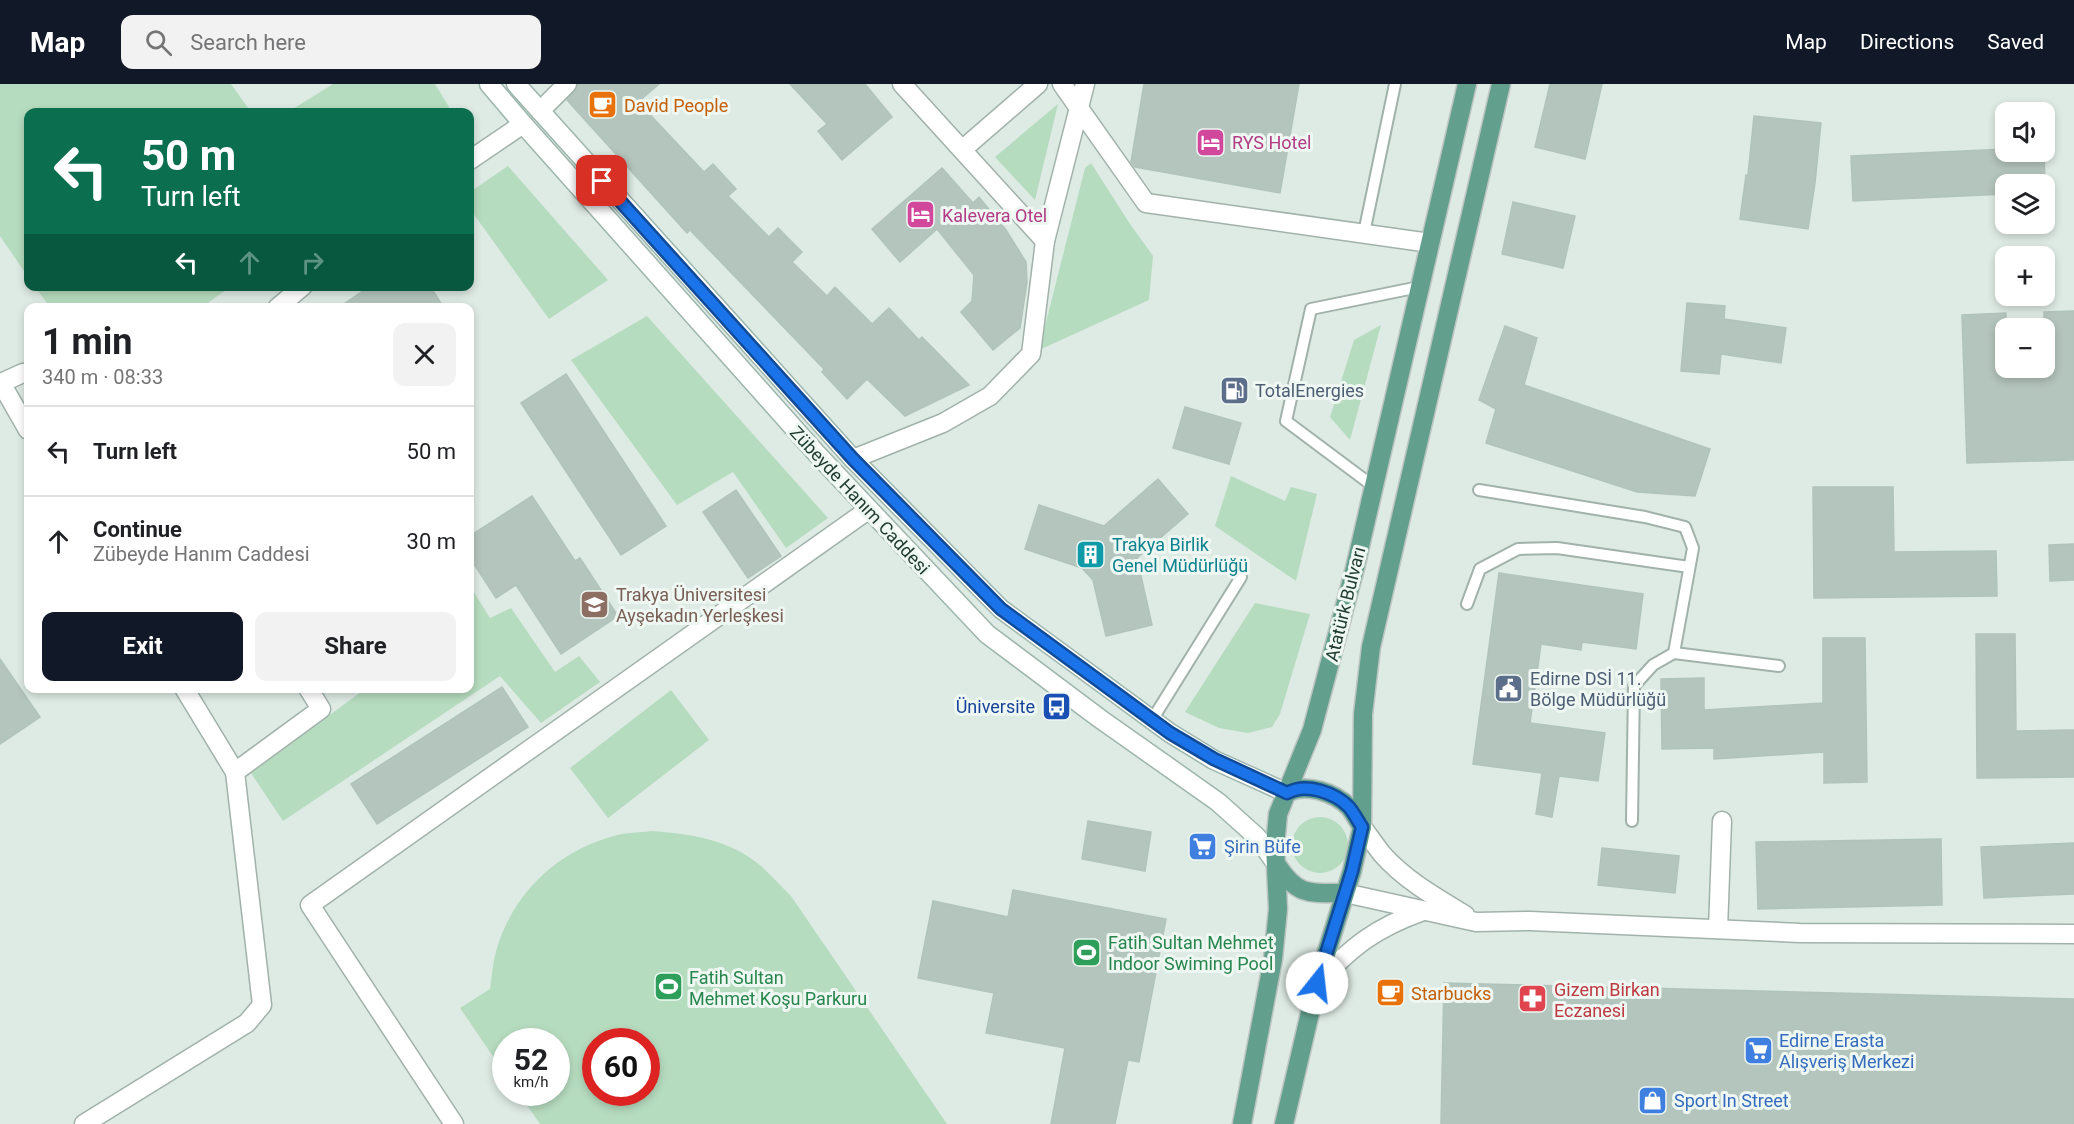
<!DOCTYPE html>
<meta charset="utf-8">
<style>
:root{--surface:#fff;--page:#f2f2f2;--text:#202124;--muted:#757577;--line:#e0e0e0;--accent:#111827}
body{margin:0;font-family:Roboto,sans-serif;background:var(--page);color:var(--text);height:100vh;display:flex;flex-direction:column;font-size:22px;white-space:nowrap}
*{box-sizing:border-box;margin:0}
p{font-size:20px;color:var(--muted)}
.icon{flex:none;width:33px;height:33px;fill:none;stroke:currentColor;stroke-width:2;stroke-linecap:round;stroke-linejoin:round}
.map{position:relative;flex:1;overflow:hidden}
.details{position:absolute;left:24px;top:219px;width:450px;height:390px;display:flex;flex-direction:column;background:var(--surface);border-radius:12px;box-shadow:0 3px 9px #0003}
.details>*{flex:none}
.banner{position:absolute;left:24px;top:24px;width:450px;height:183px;border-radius:12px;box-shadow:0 3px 9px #0003;background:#0b6e4f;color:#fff;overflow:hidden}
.buttons{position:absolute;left:1995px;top:18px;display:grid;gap:12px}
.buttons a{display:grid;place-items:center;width:60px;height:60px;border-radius:12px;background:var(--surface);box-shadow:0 3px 9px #0003;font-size:30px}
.speed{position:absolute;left:492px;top:944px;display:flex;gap:12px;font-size:30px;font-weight:700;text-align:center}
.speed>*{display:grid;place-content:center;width:78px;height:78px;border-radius:50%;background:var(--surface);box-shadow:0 3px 9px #0003;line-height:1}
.speed small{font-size:15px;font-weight:400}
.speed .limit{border:9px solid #d22;background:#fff;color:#111}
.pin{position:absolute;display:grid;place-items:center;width:51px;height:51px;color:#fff;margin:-26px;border-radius:12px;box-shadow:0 3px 9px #0006}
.me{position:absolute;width:66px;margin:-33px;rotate:16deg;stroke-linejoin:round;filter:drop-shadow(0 0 4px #0008)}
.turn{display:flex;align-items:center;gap:21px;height:126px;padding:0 18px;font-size:27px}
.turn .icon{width:78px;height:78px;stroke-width:2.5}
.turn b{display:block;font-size:42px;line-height:51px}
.lanes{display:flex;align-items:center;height:57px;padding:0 18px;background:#0003;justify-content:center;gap:30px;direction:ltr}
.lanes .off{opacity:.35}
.round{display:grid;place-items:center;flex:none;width:63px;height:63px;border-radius:12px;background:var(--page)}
.overview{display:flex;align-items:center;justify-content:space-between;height:102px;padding:0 18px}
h1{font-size:36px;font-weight:700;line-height:45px}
.action{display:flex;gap:12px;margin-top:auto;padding:12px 18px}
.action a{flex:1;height:69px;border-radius:12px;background:var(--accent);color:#fff;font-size:24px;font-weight:700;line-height:69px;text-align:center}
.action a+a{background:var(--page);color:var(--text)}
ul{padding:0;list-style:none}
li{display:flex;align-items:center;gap:18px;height:90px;padding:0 18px;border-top:2px solid var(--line)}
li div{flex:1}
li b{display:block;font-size:22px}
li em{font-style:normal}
header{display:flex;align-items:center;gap:36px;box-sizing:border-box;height:84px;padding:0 30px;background:var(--accent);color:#fff}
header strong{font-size:28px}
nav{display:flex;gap:33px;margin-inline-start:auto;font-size:21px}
.search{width:420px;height:54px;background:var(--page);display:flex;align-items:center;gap:15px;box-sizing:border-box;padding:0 21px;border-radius:12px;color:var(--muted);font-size:22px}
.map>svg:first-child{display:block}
.green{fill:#b6dcbf;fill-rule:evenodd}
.building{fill:#b4c5bd;stroke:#b1c4bb;stroke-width:1.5}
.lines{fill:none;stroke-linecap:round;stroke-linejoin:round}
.lane-casing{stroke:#a1b2ab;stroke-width:14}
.street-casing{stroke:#a1b2ab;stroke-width:21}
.secondary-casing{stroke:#9db6ac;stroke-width:21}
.primary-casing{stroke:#bcc4c1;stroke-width:21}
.lane{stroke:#fff;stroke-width:10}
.street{stroke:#fff;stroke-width:18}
.secondary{stroke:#fff;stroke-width:18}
.primary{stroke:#62a08d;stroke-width:18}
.route-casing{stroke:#114b97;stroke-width:15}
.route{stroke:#1a73e8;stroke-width:10}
.labels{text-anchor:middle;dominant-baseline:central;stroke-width:6;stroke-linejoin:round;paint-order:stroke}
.food-label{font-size:18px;fill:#c56008;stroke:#eef7f2;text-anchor:start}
.hotel-label{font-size:18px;fill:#b23c85;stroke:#eef7f2;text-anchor:start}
.service-label{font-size:18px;fill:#4e5e75;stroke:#eef7f2;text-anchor:start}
.street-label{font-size:18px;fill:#1f3a31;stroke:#eef7f2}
.culture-label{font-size:18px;fill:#0d838f;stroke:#eef7f2;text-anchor:start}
.education-label{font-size:18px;fill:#785e54;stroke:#eef7f2;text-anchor:start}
.transit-label{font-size:18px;fill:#164399;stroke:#eef7f2;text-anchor:end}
.shop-label{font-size:18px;fill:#366cbe;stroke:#eef7f2;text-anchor:start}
.leisure-label{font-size:18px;fill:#27864d;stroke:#eef7f2;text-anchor:start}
.health-label{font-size:18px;fill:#be3a42;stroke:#eef7f2;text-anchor:start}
</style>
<header>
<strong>Map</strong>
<div class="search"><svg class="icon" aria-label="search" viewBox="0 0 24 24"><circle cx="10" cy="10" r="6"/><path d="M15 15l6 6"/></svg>Search here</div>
<nav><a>Map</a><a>Directions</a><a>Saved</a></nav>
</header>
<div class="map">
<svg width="2074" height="1040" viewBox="0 0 2074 1040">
<rect width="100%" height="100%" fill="#deeae4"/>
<!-- green -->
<g class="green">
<path d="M0,0h231l20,28h-223v165l-28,-41z"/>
<path d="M333,0h102l17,28h-164z"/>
<path d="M1058,20l-23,96 -40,-43z"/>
<path d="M1091,79l39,61 23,32 -4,44 -110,50 46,-182z"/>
<path d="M508,82l100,114 -59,39 -79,-110v-17z"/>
<path d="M35,203h195l-28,20h-152z"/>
<path d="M647,232l181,202 -42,30 -53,-76 -56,33 -106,-145z"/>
<path d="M1381,241l-31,115 -20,-23 24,-77z"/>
<path d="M1231,392l54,25 6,-14 26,7 -21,87 -81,-55z"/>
<path d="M470,502l20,32 21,-10 44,64 24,-16 21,26 -59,41 -41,-47 -217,145 -32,-48 114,-84 105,-1z"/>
<path d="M1255,519l55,11 -30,100 -8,13 -24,6 -29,-5 -34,-16z"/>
<path d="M671,606l38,50 -101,78 -38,-50z"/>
<circle cx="1320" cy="761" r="28"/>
<path d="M651,747c40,3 78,8 110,35 10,9 20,20 30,30l156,228h-407l-22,-32h38v-51h-50l-1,33 -45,-66 30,-19c2,-14 3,-28 7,-41 17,-56 61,-97 117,-112 12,-4 25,-3 37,-5zM596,957h50v51h-50z"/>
</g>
<!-- building -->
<g class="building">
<path d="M578,0h81l-21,18 66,70 9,-8 23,25 -8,7 41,41 9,-9 24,24 -10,10 35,34 8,-9 37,37 17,-16 30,32 3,-3 47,48 -64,31 -38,-37 -20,20 -25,-27 2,-3 -134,-139 -3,3 -120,-133 8,-9z"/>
<path d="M790,0h75l27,33 -50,43 -24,-29 9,-7z"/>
<path d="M1144,0h155l-19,109 -145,-26 -4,-5z"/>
<path d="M1550,0h52l-17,75 -50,-12z"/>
<path d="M1754,32l67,7 -6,60 -7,46 -68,-10 6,-44h2z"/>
<path d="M2006,65v3h38l1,32h-39v10l-153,7 -2,-45z"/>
<path d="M942,84l31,35 6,-6 27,33 20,32 1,20 -7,46 -27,22 -32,-38 11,-11 2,-26 -37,-46 -37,33 -28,-33z"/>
<path d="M1513,118l62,14 -12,52 -61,-14z"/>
<path d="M370,202h60l14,22h-106z"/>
<path d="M1687,219l38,3 -1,13 62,9 -5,35 -60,-9 -2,20 -38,-3z"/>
<path d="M2074,227v149l-107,3 -5,-148 44,-2v55h38v-56z"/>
<path d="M1505,242l32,12 -13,47 186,64 -15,47 -58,-4 -151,-49 10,-34 -17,-9z"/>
<path d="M566,290l100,152 -45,29 -100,-152z"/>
<path d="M1185,323l56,16 -12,41 -56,-16z"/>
<path d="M1158,395l30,35 -51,44 15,67 -46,11 -13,-56 -11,-12 -57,-19 14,-44 65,21z"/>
<path d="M1813,403h80l1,65 102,-1 1,45 -183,2z"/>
<path d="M736,406l45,66 -33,22 -45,-66z"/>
<path d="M532,412l43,65 5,-3 38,58 -57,38 -45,-69 -20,13 -26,-40v-22z"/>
<path d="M2074,460v36l-24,1 -1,-36z"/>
<path d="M1499,489l144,21 -7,55 -54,-7 -1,8 -40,-6 -11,79 75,10 -7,48 -39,-5 -7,41 -16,-3 6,-41 -69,-9z"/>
<path d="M1976,550h39l1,97 58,-1v47l-97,1z"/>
<path d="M1823,554h42l2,144 -43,1v-31l-110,7v-11l-52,1 -1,-70 43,-1v32l119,-7z"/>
<path d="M0,575l40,58 -40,27z"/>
<path d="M502,603l26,40 -151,97 -26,-40z"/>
<path d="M1088,737l63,11 -6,39 -63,-12z"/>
<path d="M1941,755l1,66 -184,4 -2,-67z"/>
<path d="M2074,759v51l-90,4 -3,-51z"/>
<path d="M1602,764l77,8 -4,37 -77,-8z"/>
<path d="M1013,806l153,29 -27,143 -11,-2 -13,64h-64l14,-76 -79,-15 8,-40 -76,-15 15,-77 75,16z"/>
<path d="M1444,899l630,16v125h-633z"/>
</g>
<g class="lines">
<defs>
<g id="lane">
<path d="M1364,149l31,-149"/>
<path d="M1373,402l-87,-65 25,-112 108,-22"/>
<path d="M1479,406l166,27 40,10 8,21 -19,105"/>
<path d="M1467,520l13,-35 38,-20 39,-1 132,19"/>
<path d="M1152,636l89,-143"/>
<path d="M1632,737l2,-135 19,-21 21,-12 105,13"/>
</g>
<g id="street">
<path d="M902,0l143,157"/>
<path d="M1062,0l84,119 284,40"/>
<path d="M540,27l27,-27"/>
<path d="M963,65l75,-65"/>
<path d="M470,76l53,-36"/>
<path d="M277,224l26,-22"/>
<path d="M28,288l-5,1 -22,10 27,47"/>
<path d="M853,375l90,-36 47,-27 41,-42 14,-113 40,-157"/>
<path d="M235,688l86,-63 -13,-21"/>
<path d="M1362,743c7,9 13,18 20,27 23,26 53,43 83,61"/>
<path d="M1345,809l131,29 54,-1 270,12 274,1"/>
<path d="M1718,845l4,-108"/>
<path d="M1317,899c36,-37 58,-55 106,-72"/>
<path d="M84,1040l163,-101 15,-18 -27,-233 -51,-84"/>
<path d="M454,1040l-144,-219 558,-395"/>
</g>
<g id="secondary">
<path d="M489,0l34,40 294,330 170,180 112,84 119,84 39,35 20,28"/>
<path d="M516,0l337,375 148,150 169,124 44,27 73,33"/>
</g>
<g id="primary">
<path d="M1287,709c19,-11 48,0 62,14 5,6 9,14 13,20"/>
<path d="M1277,781c21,32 33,28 68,28"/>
<path d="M1242,1040l31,-165 5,-50 -3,-63 3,-32 34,-84 43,-162 112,-484"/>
<path d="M1284,1040l33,-141 35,-112 10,-44 1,-113 8,-67 130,-563"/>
</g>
</defs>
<!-- lane casing -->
<use href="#lane" class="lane-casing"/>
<!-- street casing -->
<use href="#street" class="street-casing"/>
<!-- secondary casing -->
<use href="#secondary" class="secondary-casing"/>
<!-- primary casing -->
<use href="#primary" class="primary-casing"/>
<!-- lane -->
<use href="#lane" class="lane"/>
<!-- street -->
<use href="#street" class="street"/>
<!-- secondary -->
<use href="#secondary" class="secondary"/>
<!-- primary -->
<use href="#primary" class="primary"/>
</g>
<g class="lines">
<defs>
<path id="route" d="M602,97l251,278 148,150 169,124 44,26 73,34c19,-11 48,0 62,14 5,6 9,14 13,20l-10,44 -35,112"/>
</defs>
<!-- route casing -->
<use href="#route" class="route-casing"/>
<!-- route -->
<use href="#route" class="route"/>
</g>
<!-- icons -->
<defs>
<symbol id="cafe-square" viewBox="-11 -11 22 22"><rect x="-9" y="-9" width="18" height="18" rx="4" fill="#e8710a" stroke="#eef7f2"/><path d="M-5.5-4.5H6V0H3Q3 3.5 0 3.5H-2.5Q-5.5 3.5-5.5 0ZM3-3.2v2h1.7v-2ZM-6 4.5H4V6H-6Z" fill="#fff"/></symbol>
<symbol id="hotel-square" viewBox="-11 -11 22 22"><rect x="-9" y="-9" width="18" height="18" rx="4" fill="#d1479c" stroke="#eef7f2"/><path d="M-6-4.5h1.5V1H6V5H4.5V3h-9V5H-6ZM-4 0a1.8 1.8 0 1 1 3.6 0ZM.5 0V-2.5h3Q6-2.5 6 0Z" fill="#fff"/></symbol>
<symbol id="fuel-square" viewBox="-11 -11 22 22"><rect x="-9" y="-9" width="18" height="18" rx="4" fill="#5c6f8a" stroke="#eef7f2"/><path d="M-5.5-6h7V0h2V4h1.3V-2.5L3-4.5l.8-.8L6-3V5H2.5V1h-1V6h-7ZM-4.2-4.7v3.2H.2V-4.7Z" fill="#fff"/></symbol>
<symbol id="building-square" viewBox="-11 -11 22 22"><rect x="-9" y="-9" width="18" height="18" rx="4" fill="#0f9aa8" stroke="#eef7f2"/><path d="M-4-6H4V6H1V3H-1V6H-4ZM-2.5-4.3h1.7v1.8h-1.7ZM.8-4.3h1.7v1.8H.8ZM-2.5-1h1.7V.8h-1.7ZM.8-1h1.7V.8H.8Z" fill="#fff"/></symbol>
<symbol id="university-square" viewBox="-11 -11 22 22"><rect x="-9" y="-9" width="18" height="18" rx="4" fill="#8d6e63" stroke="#eef7f2"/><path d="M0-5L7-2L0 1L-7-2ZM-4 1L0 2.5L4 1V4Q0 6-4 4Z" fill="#fff"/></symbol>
<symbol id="civic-square" viewBox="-11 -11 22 22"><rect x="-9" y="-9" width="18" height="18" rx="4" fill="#5c6f8a" stroke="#eef7f2"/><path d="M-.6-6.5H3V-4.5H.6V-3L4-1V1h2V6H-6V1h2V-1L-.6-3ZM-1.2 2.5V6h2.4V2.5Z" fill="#fff"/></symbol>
<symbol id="bus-square" viewBox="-11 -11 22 22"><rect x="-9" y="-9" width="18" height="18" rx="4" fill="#1a4fb4" stroke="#eef7f2"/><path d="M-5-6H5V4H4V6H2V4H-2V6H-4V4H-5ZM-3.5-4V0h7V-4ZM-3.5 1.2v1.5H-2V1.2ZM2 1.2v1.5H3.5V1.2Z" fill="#fff"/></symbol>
<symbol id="supermarket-square" viewBox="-11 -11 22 22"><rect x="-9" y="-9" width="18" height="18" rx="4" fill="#3f7fe0" stroke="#eef7f2"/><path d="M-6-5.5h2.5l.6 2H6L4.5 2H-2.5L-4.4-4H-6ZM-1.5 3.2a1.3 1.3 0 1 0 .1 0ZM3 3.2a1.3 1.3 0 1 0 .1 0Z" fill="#fff"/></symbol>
<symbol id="stadium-square" viewBox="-11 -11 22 22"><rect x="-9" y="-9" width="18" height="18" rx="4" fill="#2e9e5b" stroke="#eef7f2"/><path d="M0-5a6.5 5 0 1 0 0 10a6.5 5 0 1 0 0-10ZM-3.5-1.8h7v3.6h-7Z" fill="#fff"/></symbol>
<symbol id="pharmacy-square" viewBox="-11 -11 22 22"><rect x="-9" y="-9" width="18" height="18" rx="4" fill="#e0444e" stroke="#eef7f2"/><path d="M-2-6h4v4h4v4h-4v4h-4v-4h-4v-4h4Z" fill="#fff"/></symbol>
<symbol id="shop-square" viewBox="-11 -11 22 22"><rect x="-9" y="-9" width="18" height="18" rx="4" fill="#3f7fe0" stroke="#eef7f2"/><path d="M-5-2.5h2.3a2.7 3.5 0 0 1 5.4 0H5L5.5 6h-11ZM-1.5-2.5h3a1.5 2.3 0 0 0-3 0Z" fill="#fff"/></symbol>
</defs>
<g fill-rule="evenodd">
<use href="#cafe-square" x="586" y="4" width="33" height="33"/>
<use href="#hotel-square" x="1194" y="42" width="33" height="33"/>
<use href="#hotel-square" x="904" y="114" width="33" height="33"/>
<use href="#fuel-square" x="1218" y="290" width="33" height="33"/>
<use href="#building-square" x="1074" y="454" width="33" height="33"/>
<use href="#university-square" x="578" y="504" width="33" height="33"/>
<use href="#civic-square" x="1492" y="588" width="33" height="33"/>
<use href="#bus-square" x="1040" y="606" width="33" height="33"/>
<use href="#supermarket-square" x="1186" y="746" width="33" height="33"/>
<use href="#stadium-square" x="1070" y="852" width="33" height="33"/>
<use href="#stadium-square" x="652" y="886" width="33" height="33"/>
<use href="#cafe-square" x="1374" y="892" width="33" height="33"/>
<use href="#pharmacy-square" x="1516" y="898" width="33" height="33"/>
<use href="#supermarket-square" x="1742" y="950" width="33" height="33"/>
<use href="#shop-square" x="1636" y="1000" width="33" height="33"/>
</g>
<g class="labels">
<!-- food labels -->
<g class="food-label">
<text x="624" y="21">David People</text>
<text x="1411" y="909">Starbucks</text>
</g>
<!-- hotel labels -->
<g class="hotel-label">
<text x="1232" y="58">RYS Hotel</text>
<text x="942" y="131">Kalevera Otel</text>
</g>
<!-- service labels -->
<g class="service-label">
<text x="1255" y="306">TotalEnergies</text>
<text x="1530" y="594">Edirne DSİ 11.<tspan x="1530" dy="21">Bölge Müdürlüğü</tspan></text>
</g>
<!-- street labels -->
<g class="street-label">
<text transform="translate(860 416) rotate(47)">Zübeyde Hanım Caddesi</text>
<text transform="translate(1345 520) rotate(-76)">Atatürk Bulvarı</text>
</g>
<!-- culture labels -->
<g class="culture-label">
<text x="1112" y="460">Trakya Birlik<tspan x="1112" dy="21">Genel Müdürlüğü</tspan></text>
</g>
<!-- education labels -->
<g class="education-label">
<text x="616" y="510">Trakya Üniversitesi<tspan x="616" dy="21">Ayşekadın Yerleşkesi</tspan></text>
</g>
<!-- transit labels -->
<g class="transit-label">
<text x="1035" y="622">Üniversite</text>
</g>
<!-- shop labels -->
<g class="shop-label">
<text x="1224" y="762">Şirin Büfe</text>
<text x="1779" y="956">Edirne Erasta<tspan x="1779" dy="21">Alışveriş Merkezi</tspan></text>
<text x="1674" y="1016">Sport In Street</text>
</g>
<!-- leisure labels -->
<g class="leisure-label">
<text x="1108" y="858">Fatih Sultan Mehmet<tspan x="1108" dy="21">Indoor Swiming Pool</tspan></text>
<text x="689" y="893">Fatih Sultan<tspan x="689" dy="21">Mehmet Koşu Parkuru</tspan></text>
</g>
<!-- health labels -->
<g class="health-label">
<text x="1554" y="905">Gizem Birkan<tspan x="1554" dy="21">Eczanesi</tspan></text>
</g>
</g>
</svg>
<div class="buttons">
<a><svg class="icon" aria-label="sound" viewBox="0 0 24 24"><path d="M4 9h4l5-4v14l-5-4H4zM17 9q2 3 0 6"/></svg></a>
<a><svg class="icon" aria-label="layers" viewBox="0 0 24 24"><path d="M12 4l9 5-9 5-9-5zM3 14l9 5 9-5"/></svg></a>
<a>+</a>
<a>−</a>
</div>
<div class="speed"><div>52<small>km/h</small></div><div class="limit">60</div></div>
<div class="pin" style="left:602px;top:97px;background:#d93025"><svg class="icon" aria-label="arrive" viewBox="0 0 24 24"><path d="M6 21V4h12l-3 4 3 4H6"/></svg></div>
<svg class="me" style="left:1317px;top:899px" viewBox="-20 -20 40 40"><circle r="19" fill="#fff"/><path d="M0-13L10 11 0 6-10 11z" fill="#1a73e8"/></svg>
<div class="banner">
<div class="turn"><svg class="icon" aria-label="left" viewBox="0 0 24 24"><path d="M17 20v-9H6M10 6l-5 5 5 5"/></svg><div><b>50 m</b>Turn left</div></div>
<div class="lanes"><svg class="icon" aria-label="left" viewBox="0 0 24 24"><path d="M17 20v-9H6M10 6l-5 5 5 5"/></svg><svg class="icon off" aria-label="ahead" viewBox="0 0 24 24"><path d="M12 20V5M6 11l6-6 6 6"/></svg><svg class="icon off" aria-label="right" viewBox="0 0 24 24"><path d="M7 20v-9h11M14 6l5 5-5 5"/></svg></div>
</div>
<section class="details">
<div class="overview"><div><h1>1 min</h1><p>340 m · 08:33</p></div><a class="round"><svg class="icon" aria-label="close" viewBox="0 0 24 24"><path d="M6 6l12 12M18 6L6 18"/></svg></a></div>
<ul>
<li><svg class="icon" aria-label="left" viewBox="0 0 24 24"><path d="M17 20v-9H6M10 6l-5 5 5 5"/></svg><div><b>Turn left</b></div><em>50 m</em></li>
<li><svg class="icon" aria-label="ahead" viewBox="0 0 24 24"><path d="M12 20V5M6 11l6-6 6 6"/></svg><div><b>Continue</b><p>Zübeyde Hanım Caddesi</p></div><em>30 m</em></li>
</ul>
<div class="action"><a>Exit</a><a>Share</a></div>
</section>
</div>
